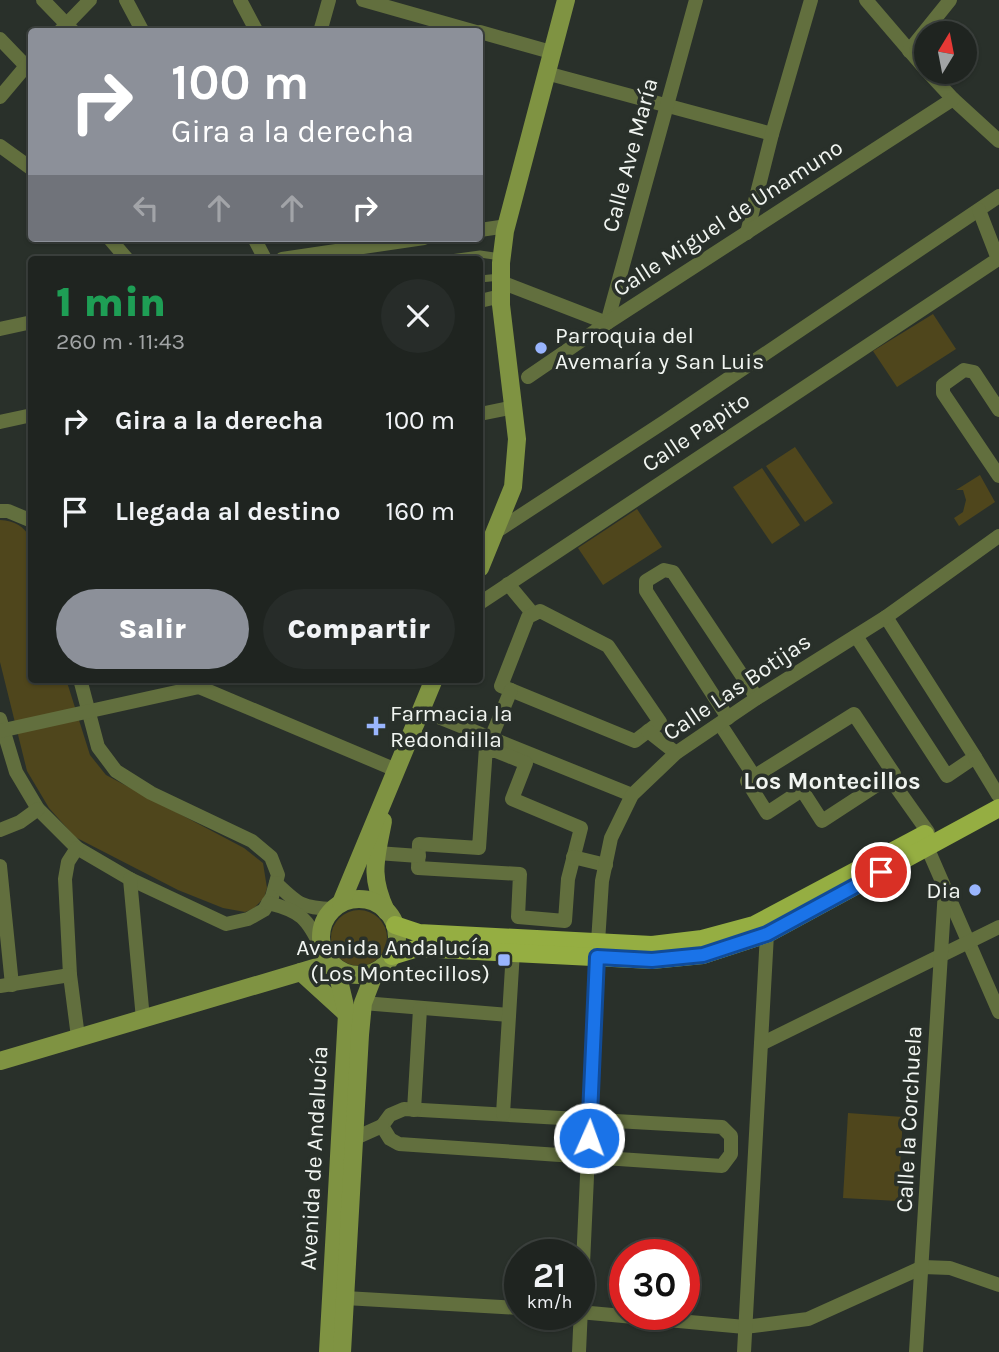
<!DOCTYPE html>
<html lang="es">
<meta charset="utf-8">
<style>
:root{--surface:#1f2420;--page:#272c29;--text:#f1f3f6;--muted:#a1a4a5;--line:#3c413e;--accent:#8c9099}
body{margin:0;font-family:Karla,sans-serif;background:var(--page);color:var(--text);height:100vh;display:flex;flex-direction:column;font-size:26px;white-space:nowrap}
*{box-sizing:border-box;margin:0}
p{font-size:23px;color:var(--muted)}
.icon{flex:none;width:38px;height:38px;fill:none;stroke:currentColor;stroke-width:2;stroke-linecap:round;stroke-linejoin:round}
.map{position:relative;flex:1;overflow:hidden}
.side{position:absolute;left:28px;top:256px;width:455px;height:427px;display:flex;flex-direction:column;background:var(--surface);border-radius:7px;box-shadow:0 2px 5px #0004,0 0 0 2px var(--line)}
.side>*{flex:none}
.top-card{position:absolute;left:28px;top:28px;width:455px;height:214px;border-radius:7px;box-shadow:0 2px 5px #0004,0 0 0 2px var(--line);background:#8c9099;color:#fff;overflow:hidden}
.needle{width:46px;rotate:10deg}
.buttons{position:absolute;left:914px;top:21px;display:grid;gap:14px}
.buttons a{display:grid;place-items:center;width:63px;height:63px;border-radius:50%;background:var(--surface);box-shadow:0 2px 5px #0004,0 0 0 2px var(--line);font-size:35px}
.speed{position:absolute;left:504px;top:1239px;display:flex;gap:14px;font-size:35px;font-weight:700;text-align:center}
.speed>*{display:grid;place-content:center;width:91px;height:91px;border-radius:50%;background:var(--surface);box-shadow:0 2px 5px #0004,0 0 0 2px var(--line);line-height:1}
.speed small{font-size:18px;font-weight:400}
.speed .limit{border:10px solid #d22;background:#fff;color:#111}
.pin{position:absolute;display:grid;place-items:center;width:60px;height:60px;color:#fff;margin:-30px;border:4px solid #fff;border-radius:50%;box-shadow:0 2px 7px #0007}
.me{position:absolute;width:77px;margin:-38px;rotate:2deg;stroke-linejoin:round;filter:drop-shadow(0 0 5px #0008)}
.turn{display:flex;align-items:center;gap:24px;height:147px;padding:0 28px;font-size:32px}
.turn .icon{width:91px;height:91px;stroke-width:2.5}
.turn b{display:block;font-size:49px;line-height:60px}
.lanes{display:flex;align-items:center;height:66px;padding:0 28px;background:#0003;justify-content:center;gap:35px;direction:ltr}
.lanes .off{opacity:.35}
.round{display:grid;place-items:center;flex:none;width:74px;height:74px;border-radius:37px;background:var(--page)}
.overview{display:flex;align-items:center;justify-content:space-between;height:119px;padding:0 28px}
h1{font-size:42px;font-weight:800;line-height:52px;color:#1e9e55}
.action{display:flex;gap:14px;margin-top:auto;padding:14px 28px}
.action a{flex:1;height:80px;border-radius:42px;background:var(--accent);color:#fff;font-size:28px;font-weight:800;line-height:80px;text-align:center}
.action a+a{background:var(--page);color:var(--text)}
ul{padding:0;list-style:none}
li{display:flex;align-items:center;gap:21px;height:91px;padding:0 28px}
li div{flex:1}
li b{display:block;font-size:26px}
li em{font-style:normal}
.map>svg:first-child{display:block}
.green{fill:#4f461c}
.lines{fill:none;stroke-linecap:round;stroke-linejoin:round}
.lane{stroke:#626f3e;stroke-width:7}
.street{stroke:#626f3e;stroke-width:14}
.secondary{stroke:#7f9342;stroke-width:18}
.primary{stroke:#95ae42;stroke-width:18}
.route-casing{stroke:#114b97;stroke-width:18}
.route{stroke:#1a73e8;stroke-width:12}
.poi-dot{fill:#99b5fd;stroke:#29302a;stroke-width:2.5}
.labels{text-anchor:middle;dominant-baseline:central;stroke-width:7;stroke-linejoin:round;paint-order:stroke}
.street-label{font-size:23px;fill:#f1f5f1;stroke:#29302a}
.poi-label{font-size:23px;fill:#f1f5f1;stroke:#29302a;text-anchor:start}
.neighbourhood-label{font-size:24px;font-weight:bold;fill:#f1f5f1;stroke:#29302a}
</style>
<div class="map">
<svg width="999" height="1352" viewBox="0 0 999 1352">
<rect width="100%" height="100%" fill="#29302a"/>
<!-- green -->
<g class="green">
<path d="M933,314l23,35 -59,38 -24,-36z"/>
<path d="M795,447l38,56 -28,19 -39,-56z"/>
<path d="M762,468l38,57 -28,19 -39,-57z"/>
<path d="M980,475l15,27 -36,24 -5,-8 9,-6 3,-12 -3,-10h-7z"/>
<path d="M637,509l25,38 -59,38 -25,-37z"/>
<path d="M0,520c15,1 24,6 31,19l1,140h34l24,76 16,20 138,73 19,15 4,25 -3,10 -11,11 -8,3 -22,-4 -45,-18 -103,-53 -26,-29 -22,-37 -27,-109z"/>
<circle cx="359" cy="938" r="28"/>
<path d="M848,1113l55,4 -5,84 -55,-3z"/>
</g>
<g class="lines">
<!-- lane -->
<g class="lane">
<path d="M443,259l37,-5 21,3"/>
<path d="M480,279l20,-2"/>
</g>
<!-- street -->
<g class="street">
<path d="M43,0l31,32"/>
<path d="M126,0l17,32"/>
<path d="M240,0l17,32"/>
<path d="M363,0l113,32"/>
<path d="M866,0l60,70"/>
<path d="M59,32l31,-32"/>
<path d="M320,32l9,-32"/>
<path d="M480,32l71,20"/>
<path d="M0,39l25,26"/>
<path d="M909,51l41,-51"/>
<path d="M928,72l25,27 46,42"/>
<path d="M546,73l226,61"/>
<path d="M0,97l32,-38"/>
<path d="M0,146l32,23"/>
<path d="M480,230l27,-4"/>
<path d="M747,233l25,-99 39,-134"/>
<path d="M109,238l18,21"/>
<path d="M254,238l11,21"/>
<path d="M282,259l142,-21"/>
<path d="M501,282l106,41"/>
<path d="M480,301l21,-5"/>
<path d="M607,323l89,-323"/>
<path d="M0,329l32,-7"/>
<path d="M528,377l79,-54 346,-224"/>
<path d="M999,410l-25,-38 -10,-2 -21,15v8l56,83"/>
<path d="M480,414l34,-7"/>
<path d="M0,422l32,-7"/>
<path d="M0,511h8l24,10"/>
<path d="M494,533l170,-111 335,-226"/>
<path d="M508,584l25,30"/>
<path d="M480,603l518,-344 -19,-49"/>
<path d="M540,611l68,35 52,76 -25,19 -134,-55 27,-69z"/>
<path d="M856,636l91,140 28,-19 -89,-140"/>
<path d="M421,710l211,85"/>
<path d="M854,714l40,60 -72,47 -20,-31 -35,23 -20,-32z"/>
<path d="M728,718l-82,-127v-10l18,-11 9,2 84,126"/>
<path d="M0,719l16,53 22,37 39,39 53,31 96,45 22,-5 16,-9 8,-13 6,-22 -7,-18 -19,-16 -101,-48 -35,-22 -18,-24 -18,-68"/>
<path d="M720,724l34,52"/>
<path d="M0,731l199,-44 197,83"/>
<path d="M648,731l28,22"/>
<path d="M491,738l20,-48"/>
<path d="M486,747l40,16 -14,36 69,29 -13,51 -3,42 -47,-4 2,-43 -102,-6 1,-24 60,4z"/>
<path d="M975,757l23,38"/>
<path d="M889,777l39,55"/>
<path d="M0,830l20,-8 18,-13"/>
<path d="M927,847l72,165"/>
<path d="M77,848l-9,14 -3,17 5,96 8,62"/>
<path d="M377,853l42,3"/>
<path d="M573,857l33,8"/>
<path d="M0,866l12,119"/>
<path d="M130,879l13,140"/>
<path d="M276,883c22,21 25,25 57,26"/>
<path d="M268,903c33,8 39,15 54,46"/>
<path d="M598,942l4,-61 9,-43 21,-43 44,-42 81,-55 129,-81 113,-81"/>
<path d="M0,986l70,-11"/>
<path d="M363,1003l146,12"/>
<path d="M761,1044l238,-117"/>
<path d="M404,1109l318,18 9,9v18l-9,12 -323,-22 -9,-5 -8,-13 8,-11z"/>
<path d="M414,1110l6,-101"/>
<path d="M503,1114l10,-163"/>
<path d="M353,1139l29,-13"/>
<path d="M345,1298l175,10"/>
<path d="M579,1312l166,15 63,-8 115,-52 27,1 49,17"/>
<path d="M579,1352l18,-395"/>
<path d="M744,1352l23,-418"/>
<path d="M916,1352l29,-462"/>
</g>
<!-- secondary -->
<g class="secondary">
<path d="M480,568l33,-81 4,-48 -16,-134v-42l4,-32 61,-231"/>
<path d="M383,821c-7,38 -14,53 3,90"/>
<circle cx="359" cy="937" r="38"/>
<path d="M341,903l93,-224"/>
<path d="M301,972l46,42"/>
<path d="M0,1061l331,-98"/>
<path d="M328,1352l19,-338 -11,-46"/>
<path d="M342,1352l18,-317 3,-32 12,-31"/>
</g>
<!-- primary -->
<g class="primary">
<path d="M395,925l24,8 233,12 50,-6 52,-14 171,-91"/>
<path d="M392,956l26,-8 234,12 51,-5 64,-21 232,-126"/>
</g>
</g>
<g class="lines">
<defs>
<path id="route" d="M589,1138l8,-181 55,3 51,-5 64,-21 114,-62"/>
</defs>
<!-- route casing -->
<use href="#route" class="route-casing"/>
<!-- route -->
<use href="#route" class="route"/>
</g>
<!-- markers -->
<g class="poi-dot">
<circle cx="541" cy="348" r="7"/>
<path d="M372.5 715.5h7v7h7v7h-7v7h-7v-7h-7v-7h7z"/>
<circle cx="975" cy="890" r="7"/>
<rect x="497" y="953" width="14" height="14" rx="3.5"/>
</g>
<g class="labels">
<!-- street labels -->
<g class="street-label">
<text transform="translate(630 155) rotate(-75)">Calle Ave María</text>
<text transform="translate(728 218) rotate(-33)">Calle Miguel de Unamuno</text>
<text transform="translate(696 432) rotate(-34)">Calle Papito</text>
<text transform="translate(737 687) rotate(-34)">Calle Las Botijas</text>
<text transform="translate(909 1119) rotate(-87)">Calle la Corchuela</text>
<text transform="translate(314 1158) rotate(-87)">Avenida de Andalucía</text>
</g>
<!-- poi labels -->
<g class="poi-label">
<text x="555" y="335">Parroquia del<tspan x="555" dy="26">Avemaría y San Luis</tspan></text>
<text x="390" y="713">Farmacia la<tspan x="390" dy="26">Redondilla</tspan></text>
<text x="961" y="890" text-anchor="end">Dia</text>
<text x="490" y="947" text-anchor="end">Avenida Andalucía<tspan x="490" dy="26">(Los Montecillos)</tspan></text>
</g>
<!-- neighbourhood labels -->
<g class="neighbourhood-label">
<text x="832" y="781">Los Montecillos</text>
</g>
</g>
</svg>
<div class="buttons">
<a><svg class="needle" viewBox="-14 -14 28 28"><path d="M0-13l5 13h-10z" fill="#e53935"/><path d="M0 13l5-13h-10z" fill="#a1a4a5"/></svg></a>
</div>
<div class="speed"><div>21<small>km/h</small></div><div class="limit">30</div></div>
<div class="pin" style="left:881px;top:872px;background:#d93025"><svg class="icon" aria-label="arrive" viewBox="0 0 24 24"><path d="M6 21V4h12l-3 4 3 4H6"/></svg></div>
<svg class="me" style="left:589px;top:1138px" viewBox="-20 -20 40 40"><circle r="17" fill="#1a73e8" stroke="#fff" stroke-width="3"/><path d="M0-11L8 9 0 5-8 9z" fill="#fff"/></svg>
<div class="top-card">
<div class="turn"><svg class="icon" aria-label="right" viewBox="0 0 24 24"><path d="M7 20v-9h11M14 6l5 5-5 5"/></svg><div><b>100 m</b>Gira a la derecha</div></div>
<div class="lanes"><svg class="icon off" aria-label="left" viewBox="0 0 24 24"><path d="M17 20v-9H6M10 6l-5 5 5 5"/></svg><svg class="icon off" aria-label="ahead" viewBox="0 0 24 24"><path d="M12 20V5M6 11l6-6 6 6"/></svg><svg class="icon off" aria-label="ahead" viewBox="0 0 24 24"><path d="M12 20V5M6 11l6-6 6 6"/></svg><svg class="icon" aria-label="right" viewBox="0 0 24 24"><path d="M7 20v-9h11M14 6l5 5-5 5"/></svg></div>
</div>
<section class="side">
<div class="overview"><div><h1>1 min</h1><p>260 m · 11:43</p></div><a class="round"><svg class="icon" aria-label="close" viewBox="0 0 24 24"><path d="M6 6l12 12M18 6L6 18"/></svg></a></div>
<ul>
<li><svg class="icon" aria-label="right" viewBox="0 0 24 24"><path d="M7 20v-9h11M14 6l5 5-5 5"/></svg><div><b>Gira a la derecha</b></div><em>100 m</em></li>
<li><svg class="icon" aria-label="arrive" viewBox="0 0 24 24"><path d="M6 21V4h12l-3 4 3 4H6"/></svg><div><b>Llegada al destino</b></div><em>160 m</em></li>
</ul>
<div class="action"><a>Salir</a><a>Compartir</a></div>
</section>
</div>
